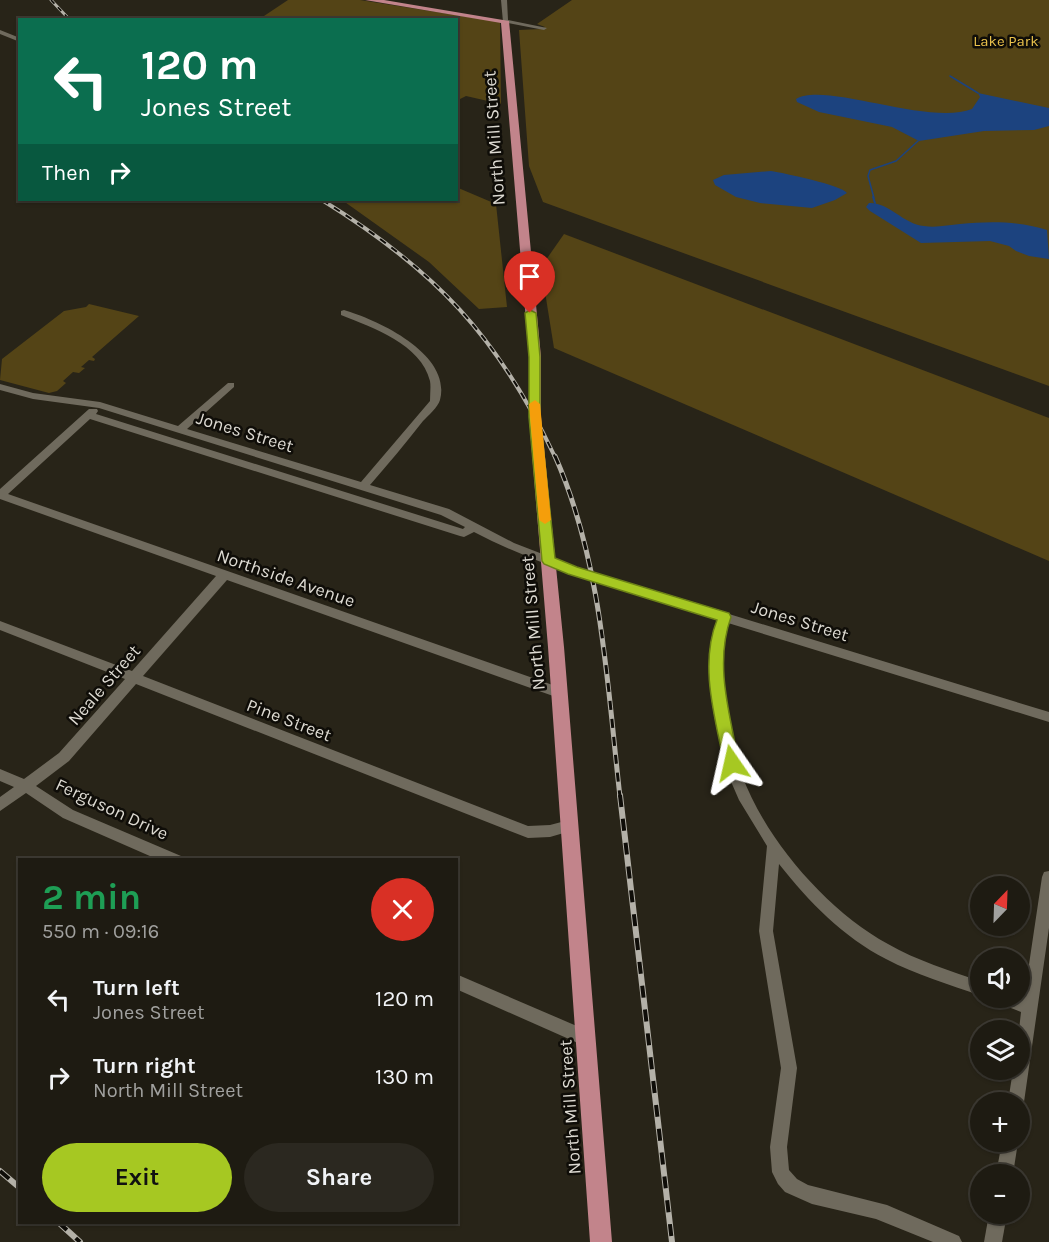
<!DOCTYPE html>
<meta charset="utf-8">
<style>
:root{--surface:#1e1b12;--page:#2b2820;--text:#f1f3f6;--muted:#a1a19f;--line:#3c3932;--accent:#a6c822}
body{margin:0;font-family:Karla,sans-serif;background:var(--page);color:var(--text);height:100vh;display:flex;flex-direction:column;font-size:22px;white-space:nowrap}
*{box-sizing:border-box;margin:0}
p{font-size:20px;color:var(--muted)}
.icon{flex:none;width:33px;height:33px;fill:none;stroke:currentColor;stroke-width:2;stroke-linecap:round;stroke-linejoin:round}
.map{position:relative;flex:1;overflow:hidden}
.drawer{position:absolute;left:18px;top:858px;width:440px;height:366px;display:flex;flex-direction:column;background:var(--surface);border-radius:0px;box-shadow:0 2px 4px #0004,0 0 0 2px var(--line)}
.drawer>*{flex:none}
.hud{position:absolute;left:18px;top:18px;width:440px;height:183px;border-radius:0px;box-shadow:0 2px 4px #0004,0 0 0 2px var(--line);background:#0b6e4f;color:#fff;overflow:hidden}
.needle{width:39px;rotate:23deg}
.controls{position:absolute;left:970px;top:876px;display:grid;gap:12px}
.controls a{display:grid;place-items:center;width:60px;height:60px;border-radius:50%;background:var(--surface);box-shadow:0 2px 4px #0004,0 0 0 2px var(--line);font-size:30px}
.pin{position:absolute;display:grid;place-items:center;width:51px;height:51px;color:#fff;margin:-62px -26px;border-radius:50% 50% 50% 0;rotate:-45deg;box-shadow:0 0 6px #0007}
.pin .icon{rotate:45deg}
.me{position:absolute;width:66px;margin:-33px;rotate:349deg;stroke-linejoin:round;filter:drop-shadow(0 0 4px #0008)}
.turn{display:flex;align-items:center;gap:21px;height:126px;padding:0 24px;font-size:27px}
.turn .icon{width:78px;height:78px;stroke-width:2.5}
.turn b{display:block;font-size:42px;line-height:51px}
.then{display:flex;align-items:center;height:57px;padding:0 24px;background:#0003;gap:12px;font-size:22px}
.round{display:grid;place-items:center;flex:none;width:63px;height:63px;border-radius:32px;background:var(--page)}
.headline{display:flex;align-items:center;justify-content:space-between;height:102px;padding:0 24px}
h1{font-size:36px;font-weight:700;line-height:45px;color:#1e9e55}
.cta{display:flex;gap:12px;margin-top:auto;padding:12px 24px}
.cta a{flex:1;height:69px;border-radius:36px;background:var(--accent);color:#111;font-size:24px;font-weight:700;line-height:69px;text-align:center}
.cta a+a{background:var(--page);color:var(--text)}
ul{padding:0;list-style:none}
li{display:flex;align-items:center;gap:18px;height:78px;padding:0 24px}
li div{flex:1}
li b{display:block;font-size:22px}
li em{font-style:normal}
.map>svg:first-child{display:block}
.green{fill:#544416}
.water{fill:#1c437f}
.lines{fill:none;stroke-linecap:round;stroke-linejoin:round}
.stream-far1{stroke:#1c437f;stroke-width:1.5}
.stream{stroke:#1c437f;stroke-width:2}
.minor{fill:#6f6a5d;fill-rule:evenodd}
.major{fill:#c2848b;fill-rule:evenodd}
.rail-far3-casing{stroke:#b4b1a8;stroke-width:3}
.rail-far2-casing{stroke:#b4b1a8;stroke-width:4}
.rail-far1-casing{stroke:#b4b1a8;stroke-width:5}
.rail-casing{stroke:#b4b1a8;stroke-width:6}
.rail-far3{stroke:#0f0d08;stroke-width:1.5;stroke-dasharray:5;stroke-linecap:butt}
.rail-far2{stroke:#0f0d08;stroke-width:2;stroke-dasharray:7;stroke-linecap:butt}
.rail-far1{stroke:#0f0d08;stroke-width:3;stroke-dasharray:9;stroke-linecap:butt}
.rail{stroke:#0f0d08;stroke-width:4;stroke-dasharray:12;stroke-linecap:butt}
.route{fill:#a6c822;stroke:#6c8216;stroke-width:1.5}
.slow{fill:#f59e0b}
.labels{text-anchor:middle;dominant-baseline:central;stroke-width:5;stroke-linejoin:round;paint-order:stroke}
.far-park-label{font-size:15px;fill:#ebc34c;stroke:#0f0d08}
.street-label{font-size:18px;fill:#dddad2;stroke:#0f0d08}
</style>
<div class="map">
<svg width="1049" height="1242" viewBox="0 0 1049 1242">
<rect width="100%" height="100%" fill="#282418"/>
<!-- green -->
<g class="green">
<path d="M288,0h72l140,22 1,82 -35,-8 -6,3 -4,-1v-78h-198z"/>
<path d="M572,0h477v386l-506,-184 -14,-36 -10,-136 23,-1 3,-2 -8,-3z"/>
<path d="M456,187l40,17 11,103 -28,2 -50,-47 -87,-62h114z"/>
<path d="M564,234l485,184v143l-495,-213 -13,-81z"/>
<path d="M89,304l50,12 -47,41 3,2 -1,2 -5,-1 -8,7 4,1 -6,5 -6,-1 -10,9 3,2 -9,8 -8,2 -49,-13 2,-21 62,-48 22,-4z"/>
</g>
<!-- water -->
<g class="water">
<path d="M978,93l71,15v18l-15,4 -50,1 -65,10 -27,-14 -73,-15 -22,-10 -1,-3c28,-18 132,27 176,10l8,-12z"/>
<path d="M771,171c13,2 70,14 76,22l-12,7 -23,8 -52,-5 -24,-6 -21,-12 -2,-5 11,-5z"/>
<path d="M869,203c20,-1 34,21 55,23 12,2 25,-1 36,-2 30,-3 58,-3 87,6l2,29 -20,-3 -13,-5 -7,-5 -19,-5 -69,2 -51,-32 -4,-4z"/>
</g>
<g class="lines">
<!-- stream-far1 -->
<g class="stream-far1">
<path d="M950,76l28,17"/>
<path d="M874,198l-6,-22 2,-6 26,-9 22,-20"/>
</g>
<!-- stream -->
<path class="stream" d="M873,197l2,6"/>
<!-- minor -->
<g class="minor">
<path d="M501,0h6l1,20 39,8 -3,2 -41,-8z"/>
<path d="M0,30l20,8v4l-20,-8z"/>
<path d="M344,310c34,10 108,44 96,90 -2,7 -12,16 -17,21 -17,22 -35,43 -53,64l79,24 65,34 62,24 473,145v10l-321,-99c-10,32 -4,66 2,99 3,17 6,36 12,53 23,64 86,137 146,169 29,17 62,26 93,38v14c-32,-12 -65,-21 -95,-37 -43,-22 -77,-57 -107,-95l-6,67 24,137 -10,79 2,23 8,9 11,6 79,20 72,31 3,6h-29l-57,-23 -64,-15 -27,-12 -7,-8 -6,-12 -2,-25 11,-79 -22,-137 8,-85 -28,-46 -10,-23 -7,-26 -12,-81 1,-27 6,-24c-82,-25 -166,-47 -243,-87l-10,5 -4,-1 -370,-117 -82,75 556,195 2,4 -2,4h-8l-329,-117 -84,96 385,150 22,-1 19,-5 5,2 2,4 -2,4 -24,7 -22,1 -392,-154 -67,77 -33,25 37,24 108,46 2,4h-24l-96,-42 -37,-25 -26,18v-14l14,-10 -14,-6v-12l24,10 35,-26 66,-74 -125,-49v-9l132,50 84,-95 -216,-77v-10l89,-80h8l1,2 -2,3 367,115 2,-2 -24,-12 -342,-107 -66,-9 -33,-9v-6l33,9 67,9 78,24 50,-43h6v4l-47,42 174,53 69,-81c0,-7 1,-14 0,-20 -9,-37 -57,-53 -89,-66v-4z"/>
<path d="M1049,871v57l-25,174 -4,7v-7h-12l5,-32h7l-1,-40 2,-18 -23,-9 -2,-5h28l18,-121 2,-5z"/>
<path d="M456,974l137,59 2,6 -2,6 -6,2 -131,-58z"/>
<path d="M1002,1142h16l-5,32h-17z"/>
<path d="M989,1214h18l-5,28h-18z"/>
</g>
<!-- major -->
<path class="major" d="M365,0h19l125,21 32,336v60l23,230 48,595h-22l-42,-595 -19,-230v-60l-28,-334z"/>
<defs>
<path id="rail-far3" d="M51,0l19,20"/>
<path id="rail-far2" d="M322,200c113,70 176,136 233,257"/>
<path id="rail-far1" d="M555,456c47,106 52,227 65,341"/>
<g id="rail">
<path d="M620,795l52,447"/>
<path d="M0,1171l20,17"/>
<path d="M58,1222l22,20"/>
</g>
</defs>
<!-- rail-far3 casing -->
<use href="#rail-far3" class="rail-far3-casing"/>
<!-- rail-far2 casing -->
<use href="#rail-far2" class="rail-far2-casing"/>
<!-- rail-far1 casing -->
<use href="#rail-far1" class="rail-far1-casing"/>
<!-- rail casing -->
<use href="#rail" class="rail-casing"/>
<!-- rail-far3 -->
<use href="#rail-far3" class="rail-far3"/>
<!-- rail-far2 -->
<use href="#rail-far2" class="rail-far2"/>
<!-- rail-far1 -->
<use href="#rail-far1" class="rail-far1"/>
<!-- rail -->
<use href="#rail" class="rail"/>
</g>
<!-- route -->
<path class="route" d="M530,310l6,3 4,44v60l15,141 22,9 152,46 2,4c-17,47 -1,98 8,146l-2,5 -5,1 -6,-1 -2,-5c-9,-46 -25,-98 -7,-143l-149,-46 -24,-10 -2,-3 -13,-144v-60l-4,-44z"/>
<!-- slow -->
<path class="slow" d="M535,400l5,4 11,116 -6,4 -6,-4 -10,-116z"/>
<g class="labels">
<!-- far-park labels -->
<g class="far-park-label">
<text x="1006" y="41">Lake Park</text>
</g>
<!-- street labels -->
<g class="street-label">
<text transform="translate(494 138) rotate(-94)">North Mill Street</text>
<text transform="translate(245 432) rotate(17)">Jones Street</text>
<text transform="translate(286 578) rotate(19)">Northside Avenue</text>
<text transform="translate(800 621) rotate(17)">Jones Street</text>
<text transform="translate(533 623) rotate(-95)">North Mill Street</text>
<text transform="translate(104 685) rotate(-49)">Neale Street</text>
<text transform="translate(289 720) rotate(21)">Pine Street</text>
<text transform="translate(112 809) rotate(25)">Ferguson Drive</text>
<text transform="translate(570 1107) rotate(-94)">North Mill Street</text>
</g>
</g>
</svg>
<div class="controls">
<a><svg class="needle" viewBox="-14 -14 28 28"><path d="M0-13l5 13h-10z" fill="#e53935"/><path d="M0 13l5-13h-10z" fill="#a1a19f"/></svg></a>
<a><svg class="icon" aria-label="sound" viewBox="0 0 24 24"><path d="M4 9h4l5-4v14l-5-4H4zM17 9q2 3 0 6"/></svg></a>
<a><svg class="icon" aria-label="layers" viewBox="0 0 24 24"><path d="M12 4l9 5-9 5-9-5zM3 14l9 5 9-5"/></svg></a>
<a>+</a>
<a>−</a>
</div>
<div class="pin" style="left:530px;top:313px;background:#d93025"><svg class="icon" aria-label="arrive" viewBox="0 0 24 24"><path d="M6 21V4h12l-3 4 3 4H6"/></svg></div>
<svg class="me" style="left:732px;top:763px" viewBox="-20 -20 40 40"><path d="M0-17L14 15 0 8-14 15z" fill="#a6c822" stroke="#fff" stroke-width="4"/></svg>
<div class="hud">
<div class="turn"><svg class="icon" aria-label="left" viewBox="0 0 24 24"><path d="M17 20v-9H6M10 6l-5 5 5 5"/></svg><div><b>120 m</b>Jones Street</div></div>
<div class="then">Then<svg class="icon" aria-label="right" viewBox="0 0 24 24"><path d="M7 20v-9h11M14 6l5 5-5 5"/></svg></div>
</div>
<section class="drawer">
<div class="headline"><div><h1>2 min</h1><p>550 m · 09:16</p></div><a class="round" style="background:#d93025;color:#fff"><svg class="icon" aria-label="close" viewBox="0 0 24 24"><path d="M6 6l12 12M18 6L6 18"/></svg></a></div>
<ul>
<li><svg class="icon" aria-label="left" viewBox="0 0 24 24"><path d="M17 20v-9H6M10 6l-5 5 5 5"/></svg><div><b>Turn left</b><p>Jones Street</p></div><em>120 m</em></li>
<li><svg class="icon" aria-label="right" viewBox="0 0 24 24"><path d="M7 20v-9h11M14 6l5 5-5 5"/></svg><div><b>Turn right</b><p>North Mill Street</p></div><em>130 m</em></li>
</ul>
<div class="cta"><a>Exit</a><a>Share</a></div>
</section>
</div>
